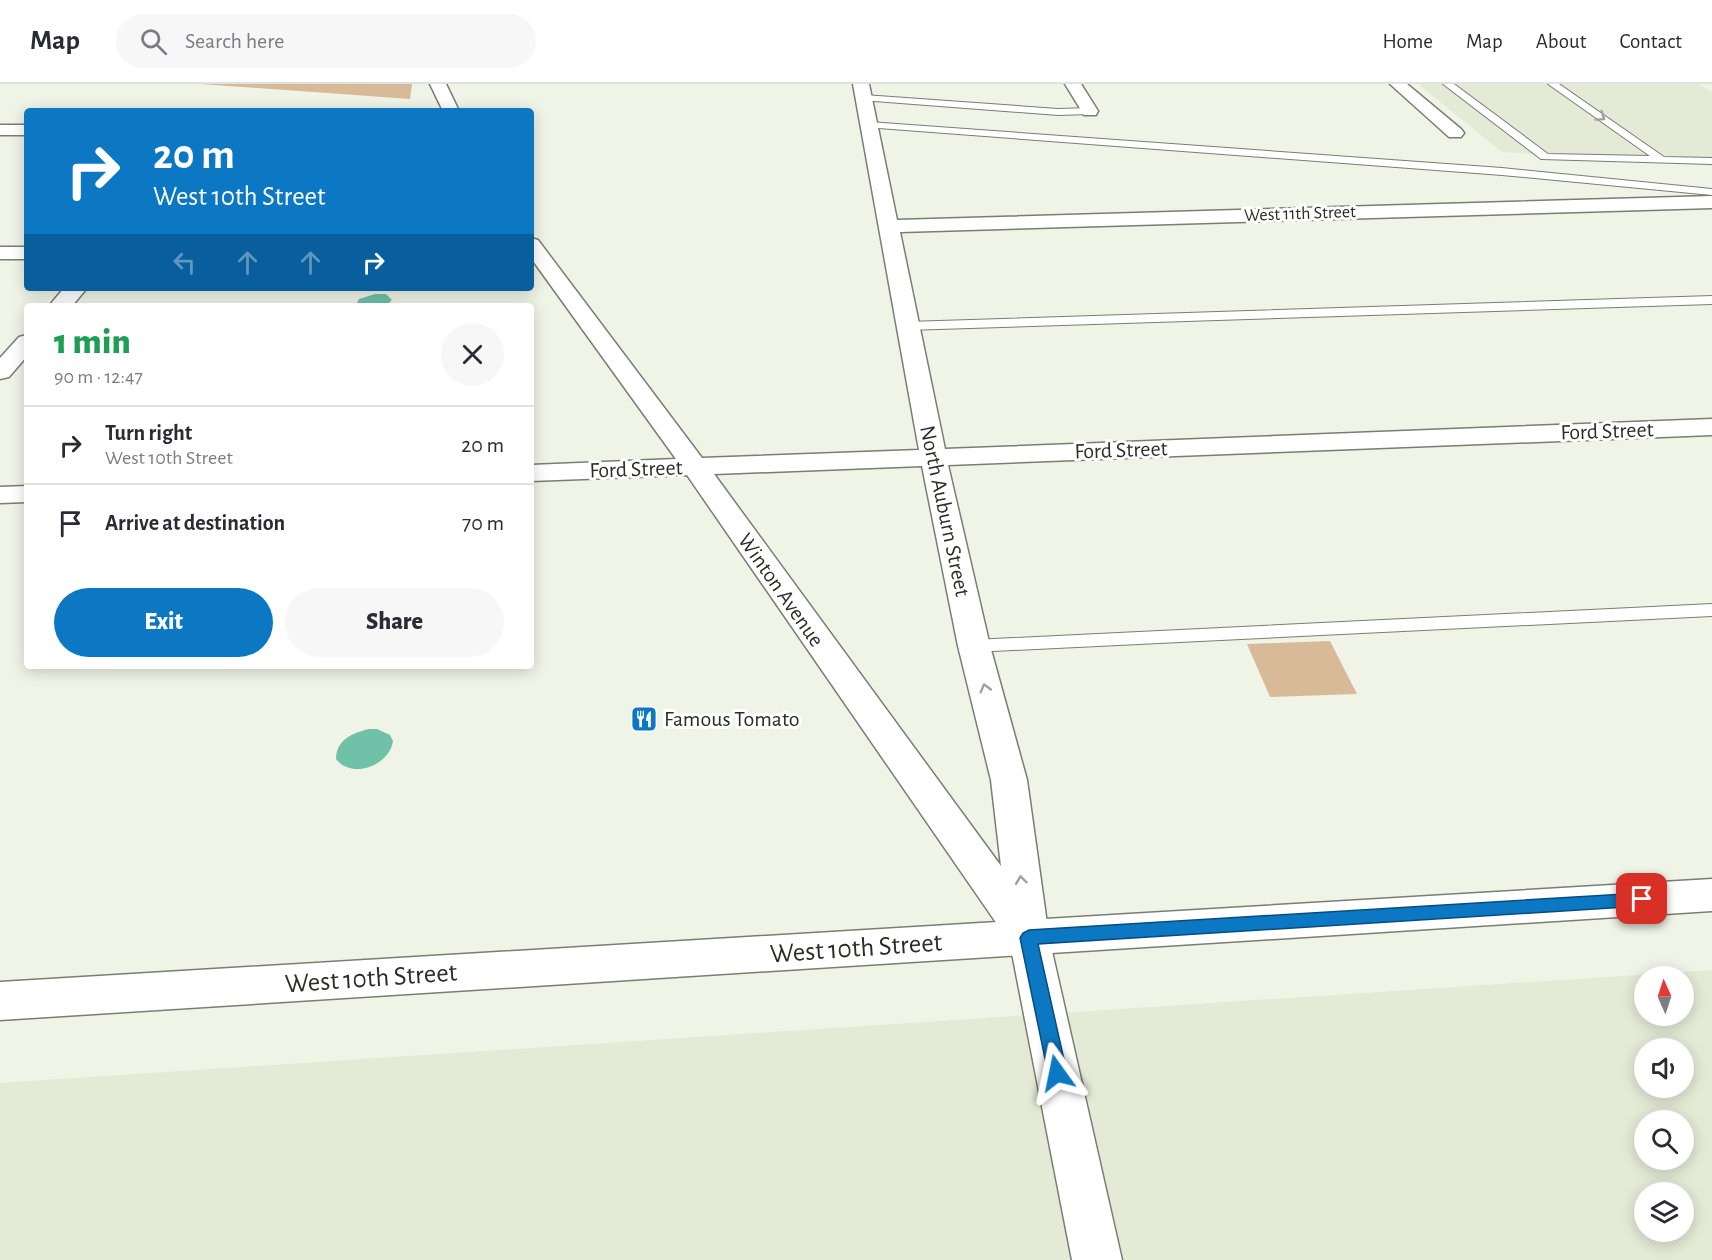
<!DOCTYPE html>
<meta charset="utf-8">
<style>
:root{--surface:#fff;--page:#f7f7f7;--text:#2b2b33;--muted:#7c7c81;--line:#e1e1e2;--accent:#0c77c2}
body{margin:0;font-family:"Alegreya Sans",sans-serif;background:var(--page);color:var(--text);height:100vh;display:flex;flex-direction:column;font-size:22px;white-space:nowrap}
*{box-sizing:border-box;margin:0}
p{font-size:20px;color:var(--muted)}
.icon{flex:none;width:33px;height:33px;fill:none;stroke:currentColor;stroke-width:2;stroke-linecap:round;stroke-linejoin:round}
.map{position:relative;flex:1;overflow:hidden}
.details{position:absolute;left:24px;top:219px;width:510px;height:366px;display:flex;flex-direction:column;background:var(--surface);border-radius:6px;box-shadow:0 3px 15px #0003}
.details>*{flex:none}
.guide{position:absolute;left:24px;top:24px;width:510px;height:183px;border-radius:6px;box-shadow:0 3px 15px #0003;background:#0c77c2;color:#fff;overflow:hidden}
.needle{width:39px;rotate:357deg}
.controls{position:absolute;left:1634px;top:882px;display:grid;gap:12px}
.controls a{display:grid;place-items:center;width:60px;height:60px;border-radius:50%;background:var(--surface);box-shadow:0 3px 15px #0003;font-size:30px}
.pin{position:absolute;display:grid;place-items:center;width:51px;height:51px;color:#fff;margin:-26px;border-radius:12px;box-shadow:0 3px 9px #0006}
.me{position:absolute;width:66px;margin:-33px;rotate:348deg;stroke-linejoin:round;filter:drop-shadow(0 0 4px #0008)}
.turn{display:flex;align-items:center;gap:21px;height:126px;padding:0 30px;font-size:27px}
.turn .icon{width:78px;height:78px;stroke-width:2.5}
.turn b{display:block;font-size:42px;line-height:51px}
.lanes{display:flex;align-items:center;height:57px;padding:0 30px;background:#0003;justify-content:center;gap:30px;direction:ltr}
.lanes .off{opacity:.35}
.round{display:grid;place-items:center;flex:none;width:63px;height:63px;border-radius:32px;background:var(--page)}
.overview{display:flex;align-items:center;justify-content:space-between;height:102px;padding:0 30px}
h1{font-size:36px;font-weight:800;line-height:45px;color:#1e9e55}
.button{display:flex;gap:12px;margin-top:auto;padding:12px 30px}
.button a{flex:1;height:69px;border-radius:36px;background:var(--accent);color:#fff;font-size:24px;font-weight:800;line-height:69px;text-align:center}
.button a+a{background:var(--page);color:var(--text)}
ul{padding:0;list-style:none}
li{display:flex;align-items:center;gap:18px;height:78px;padding:0 30px;border-top:2px solid var(--line)}
li div{flex:1}
li b{display:block;font-size:22px}
li em{font-style:normal}
header{display:flex;align-items:center;gap:36px;box-sizing:border-box;height:84px;padding:0 30px;background:var(--surface);border-bottom:2px solid var(--line)}
header strong{font-size:28px}
nav{display:flex;gap:33px;margin-inline-start:auto;font-size:21px}
.search{width:420px;height:54px;background:var(--page);display:flex;align-items:center;gap:15px;box-sizing:border-box;padding:0 21px;border-radius:33px;color:var(--muted);font-size:22px}
.map>svg:first-child{display:block}
.built{fill:#e4ead6;fill-rule:evenodd}
.green{fill:#d9ba98}
.water{fill:#6fc1a7}
.lines{fill:none;stroke-linecap:round;stroke-linejoin:round}
.service-casing{stroke:#7a7d72;stroke-width:2}
.minor-casing{stroke:#7a7d72;stroke-width:3}
.secondary-casing{stroke:#7a7d72;stroke-width:3}
.primary-casing{stroke:#7a7d72;stroke-width:3}
.service{fill:#fff;fill-rule:evenodd}
.minor{fill:#fff;fill-rule:evenodd}
.secondary{fill:#fff;fill-rule:evenodd}
.primary{fill:#fff;fill-rule:evenodd}
.oneway{stroke:#a0a09e}
.route{fill:#0c77c2;stroke:#084d7e;stroke-width:1.5}
.labels{text-anchor:middle;dominant-baseline:central;stroke-width:6;stroke-linejoin:round;paint-order:stroke}
.far-street-label{font-size:18px;fill:#2b2d28;stroke:#fff}
.street-label{font-size:22px;fill:#2b2d28;stroke:#fff}
.poi-label{font-size:22px;fill:#2b2d28;stroke:#fff;text-anchor:start}
.near-street-label{font-size:27px;fill:#2b2d28;stroke:#fff}
</style>
<header>
<strong>Map</strong>
<div class="search"><svg class="icon" aria-label="search" viewBox="0 0 24 24"><circle cx="10" cy="10" r="6"/><path d="M15 15l6 6"/></svg>Search here</div>
<nav><a>Home</a><a>Map</a><a>About</a><a>Contact</a></nav>
</header>
<div class="map">
<svg width="1712" height="1176" viewBox="0 0 1712 1176">
<rect width="100%" height="100%" fill="#f0f4e7"/>
<!-- built -->
<g class="built">
<path d="M1418,0h280l14,8v74l-210,-14z"/>
<path d="M1712,886v290h-1712v-177zM1644,892h39v40h-39zM1644,964h39v40h-39zM1644,1036h39v40h-39zM1644,1108h39v40h-39z"/>
</g>
<!-- green -->
<g class="green">
<path d="M200,0h212l-2,15z"/>
<path d="M1330,557l27,53 -87,3 -23,-53z"/>
</g>
<!-- water -->
<g class="water">
<path d="M375,210h11l6,6 -6,6 -30,-1 3,-6z"/>
<path d="M369,645h8l13,6 3,6c-3,24 -41,39 -57,18 0,-19 16,-26 33,-30z"/>
</g>
<g class="lines">
<defs>
<g id="service">
<path d="M1443,0h11l94,70 102,2 -102,-72h11l105,73 48,1v6l-171,-5z"/>
<path d="M864,11l194,14 32,-1 5,3 -5,3 -32,1 -197,-15 -2,-2z"/>
<path d="M869,38l633,46 210,21v6l-210,-20 -637,-48 -1,-2z"/>
<path d="M1712,212v8l-805,26 -7,-4 7,-4z"/>
<path d="M1712,520v12l-738,36 -7,-1 -3,-5 3,-5 7,-1z"/>
</g>
<g id="minor">
<path d="M430,0h16l13,27h-16z"/>
<path d="M853,0h16l28,136 815,-24v12l-812,24 45,217 767,-30v16l-764,30 42,181 37,134 22,158 -6,12 -14,6 -14,-6 -328,-475 -156,6v-16l145,-6 -145,-201v-20l7,2 164,218 217,-8zM922,382l36,180 33,134 10,86 -287,-392z"/>
<path d="M1065,0h16l17,27 -2,4h-12z"/>
<path d="M1390,0h17l54,45 3,4 -3,4h-12z"/>
<rect x="0" y="41" width="27" height="10"/>
<rect x="0" y="163" width="27" height="12"/>
<path d="M64,204h23l-15,18h-23z"/>
<path d="M27,251v21l-18,21 -9,2v-21l19,-21z"/>
<path d="M27,402v16l-27,1v-16z"/>
</g>
<path id="secondary" d="M1029,836l14,6 6,12 73,322h-50l-63,-322 6,-12z"/>
<path id="primary" d="M1712,795v32l-1712,109v-38z"/>
</defs>
<!-- service casing -->
<use href="#service" class="service-casing"/>
<!-- minor casing -->
<use href="#minor" class="minor-casing"/>
<!-- secondary casing -->
<use href="#secondary" class="secondary-casing"/>
<!-- primary casing -->
<use href="#primary" class="primary-casing"/>
<!-- service -->
<use href="#service" class="service"/>
<!-- minor -->
<use href="#minor" class="minor"/>
<!-- secondary -->
<use href="#secondary" class="secondary"/>
<!-- primary -->
<use href="#primary" class="primary"/>
</g>
<!-- one-way arrows -->
<defs><path id="oneway-chevron" d="M-2-3.5L2.5 0L-2 3.5" fill="none" stroke-width="1.6" stroke-linecap="round" stroke-linejoin="round" transform="scale(1.5)"/></defs>
<g class="oneway">
<use href="#oneway-chevron" transform="translate(1601 33) rotate(35)"/>
<use href="#oneway-chevron" transform="translate(985 604) rotate(-105)"/>
<use href="#oneway-chevron" transform="translate(1021 796) rotate(-97)"/>
</g>
<!-- route -->
<path class="route" d="M1642,809l6,2 2,4 -2,5 -6,2 -604,38 29,129 -3,6 -7,3 -6,-3 -3,-6 -28,-135 3,-5 6,-3z"/>
<!-- icons -->
<defs>
<symbol id="restaurant-square" viewBox="-11 -11 22 22"><rect x="-9" y="-9" width="18" height="18" rx="4" fill="#0c77c2" stroke="#fff"/><path d="M-5-6h1v4h1v-4h1v4h1v-4h1v5L-1.5 .5V6h-2V.5L-5-1ZM5-6V6H3V1.5H1.5Q1.5-4 5-6Z" fill="#fff"/></symbol>
</defs>
<g fill-rule="evenodd">
<use href="#restaurant-square" x="629" y="620" width="30" height="30"/>
</g>
<g class="labels">
<!-- far-street labels -->
<g class="far-street-label">
<text transform="translate(1300 130) rotate(-2)">West 11th Street</text>
</g>
<!-- street labels -->
<g class="street-label">
<text transform="translate(1607 347) rotate(-2)">Ford Street</text>
<text transform="translate(1121 366) rotate(-2)">Ford Street</text>
<text transform="translate(636 385) rotate(-2)">Ford Street</text>
<text transform="translate(945 427) rotate(78)">North Auburn Street</text>
<text transform="translate(781 506) rotate(55)">Winton Avenue</text>
</g>
<!-- poi labels -->
<g class="poi-label">
<text x="664" y="635">Famous Tomato</text>
</g>
<!-- near-street labels -->
<g class="near-street-label">
<text transform="translate(856 864) rotate(-4)">West 10th Street</text>
<text transform="translate(371 894) rotate(-4)">West 10th Street</text>
</g>
</g>
</svg>
<div class="controls">
<a><svg class="needle" viewBox="-14 -14 28 28"><path d="M0-13l5 13h-10z" fill="#e53935"/><path d="M0 13l5-13h-10z" fill="#7c7c81"/></svg></a>
<a><svg class="icon" aria-label="sound" viewBox="0 0 24 24"><path d="M4 9h4l5-4v14l-5-4H4zM17 9q2 3 0 6"/></svg></a>
<a><svg class="icon" aria-label="search" viewBox="0 0 24 24"><circle cx="10" cy="10" r="6"/><path d="M15 15l6 6"/></svg></a>
<a><svg class="icon" aria-label="layers" viewBox="0 0 24 24"><path d="M12 4l9 5-9 5-9-5zM3 14l9 5 9-5"/></svg></a>
</div>
<div class="pin" style="left:1642px;top:815px;background:#d93025"><svg class="icon" aria-label="arrive" viewBox="0 0 24 24"><path d="M6 21V4h12l-3 4 3 4H6"/></svg></div>
<svg class="me" style="left:1057px;top:989px" viewBox="-20 -20 40 40"><path d="M0-17L14 15 0 8-14 15z" fill="#0c77c2" stroke="#fff" stroke-width="4"/></svg>
<div class="guide">
<div class="turn"><svg class="icon" aria-label="right" viewBox="0 0 24 24"><path d="M7 20v-9h11M14 6l5 5-5 5"/></svg><div><b>20 m</b>West 10th Street</div></div>
<div class="lanes"><svg class="icon off" aria-label="left" viewBox="0 0 24 24"><path d="M17 20v-9H6M10 6l-5 5 5 5"/></svg><svg class="icon off" aria-label="ahead" viewBox="0 0 24 24"><path d="M12 20V5M6 11l6-6 6 6"/></svg><svg class="icon off" aria-label="ahead" viewBox="0 0 24 24"><path d="M12 20V5M6 11l6-6 6 6"/></svg><svg class="icon" aria-label="right" viewBox="0 0 24 24"><path d="M7 20v-9h11M14 6l5 5-5 5"/></svg></div>
</div>
<section class="details">
<div class="overview"><div><h1>1 min</h1><p>90 m · 12:47</p></div><a class="round"><svg class="icon" aria-label="close" viewBox="0 0 24 24"><path d="M6 6l12 12M18 6L6 18"/></svg></a></div>
<ul>
<li><svg class="icon" aria-label="right" viewBox="0 0 24 24"><path d="M7 20v-9h11M14 6l5 5-5 5"/></svg><div><b>Turn right</b><p>West 10th Street</p></div><em>20 m</em></li>
<li><svg class="icon" aria-label="arrive" viewBox="0 0 24 24"><path d="M6 21V4h12l-3 4 3 4H6"/></svg><div><b>Arrive at destination</b></div><em>70 m</em></li>
</ul>
<div class="button"><a>Exit</a><a>Share</a></div>
</section>
</div>
